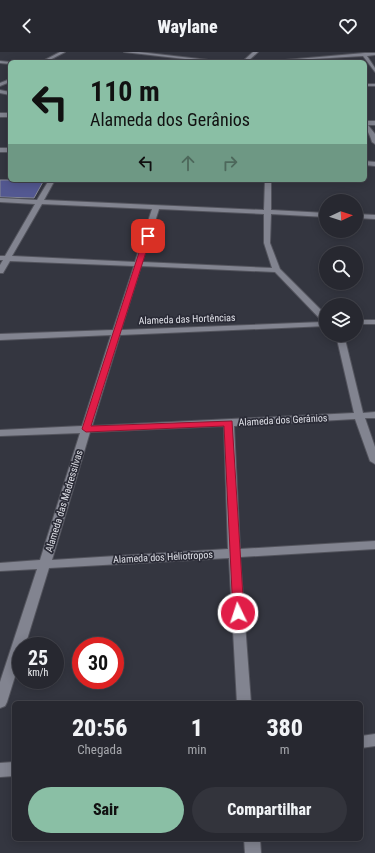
<!DOCTYPE html>
<html lang="pt">
<meta charset="utf-8">
<style>
:root{--surface:#272830;--page:#33343c;--text:#f1f3f6;--muted:#a4a6ab;--line:#43444c;--accent:#8abfa5}
body{margin:0;font-family:"Roboto Condensed",sans-serif;background:var(--page);color:var(--text);height:100vh;display:flex;flex-direction:column;font-size:15px;white-space:nowrap}
*{box-sizing:border-box;margin:0}
p{font-size:13px;color:var(--muted)}
.icon{flex:none;width:22px;height:22px;fill:none;stroke:currentColor;stroke-width:2;stroke-linecap:round;stroke-linejoin:round}
.map{position:relative;flex:1;overflow:hidden}
.panel{position:absolute;left:12px;top:649px;width:351px;height:140px;display:flex;flex-direction:column;background:var(--surface);border-radius:6px;box-shadow:0 2px 10px #0003,0 0 0 1px var(--line)}
.panel>*{flex:none}
.top-card{position:absolute;left:8px;top:8px;width:359px;height:122px;border-radius:6px;box-shadow:0 2px 10px #0003,0 0 0 1px var(--line);background:#8abfa5;color:#111;overflow:hidden}
.needle{width:26px;rotate:86deg}
.fabs{position:absolute;left:319px;top:142px;display:grid;gap:8px}
.fabs a{display:grid;place-items:center;width:44px;height:44px;border-radius:50%;background:var(--surface);box-shadow:0 2px 10px #0003,0 0 0 1px var(--line);font-size:20px}
.speed{position:absolute;left:12px;top:585px;display:flex;gap:8px;font-size:20px;font-weight:700;text-align:center}
.speed>*{display:grid;place-content:center;width:52px;height:52px;border-radius:50%;background:var(--surface);box-shadow:0 2px 10px #0003,0 0 0 1px var(--line);line-height:1}
.speed small{font-size:10px;font-weight:400}
.speed .limit{border:6px solid #d22;background:#fff;color:#111}
.pin{position:absolute;display:grid;place-items:center;width:34px;height:34px;color:#fff;margin:-17px;border-radius:8px;box-shadow:0 2px 6px #0006}
.me{position:absolute;width:44px;margin:-22px;rotate:356deg;stroke-linejoin:round;filter:drop-shadow(0 0 3px #0008)}
.turn{display:flex;align-items:center;gap:14px;height:84px;padding:0 16px;font-size:18px}
.turn .icon{width:52px;height:52px;stroke-width:2.5}
.turn b{display:block;font-size:28px;line-height:34px}
.lanes{display:flex;align-items:center;height:38px;padding:0 16px;background:#0003;justify-content:center;gap:20px;direction:ltr}
.lanes .off{opacity:.35}
.eta{display:flex;justify-content:space-evenly;align-items:center;height:68px;text-align:center}
.eta b{font-size:24px;font-weight:800;line-height:28px}
.action{display:flex;gap:8px;margin-top:auto;padding:8px 16px}
.action a{flex:1;height:46px;border-radius:24px;background:var(--accent);color:#111;font-size:16px;font-weight:800;line-height:46px;text-align:center}
.action a+a{background:var(--page);color:var(--text)}
header{display:flex;justify-content:space-between;align-items:center;height:52px;padding:0 16px;background:var(--surface);font-size:18px;font-weight:800}
.map>svg:first-child{display:block}
.building{fill:#535891;stroke:#868895}
.lines{fill:none;stroke-linecap:round;stroke-linejoin:round}
.minor-casing{stroke:#53545d;stroke-width:2}
.minor{fill:#828490;fill-rule:evenodd}
.route{fill:#e11d48;stroke:#92132f}
.labels{text-anchor:middle;dominant-baseline:central;stroke-width:3.5;stroke-linejoin:round;paint-order:stroke}
.street-label{font-size:10px;fill:#dfe0e7;stroke:#2a2b36}
</style>
<header><svg class="icon" aria-label="back" viewBox="0 0 24 24"><path d="M15 5l-7 7 7 7"/></svg>Waylane<svg class="icon" aria-label="heart" viewBox="0 0 24 24"><path d="M12 20l-8-8c-3-5 5-10 8-4 3-6 11-1 8 4z"/></svg></header>
<div class="map">
<svg width="375" height="801" viewBox="0 0 375 801">
<rect width="100%" height="100%" fill="#343640"/>
<!-- building -->
<path class="building" d="M0,128h44l-10,18 -34,-1z"/>
<g class="lines">
<defs>
<g id="minor">
<path d="M60,0h5l-19,10h-5z"/>
<path d="M124,0h15l87,10h-15z"/>
<path d="M253,0h5l-11,10h-5z"/>
<path d="M365,1h10v2l-8,1 8,12v4l-12,-16 -101,6z"/>
<path d="M0,9l10,1h1l-1,2 -10,-1z"/>
<path d="M10,27v3l-10,4v-3z"/>
<rect x="365" y="32" width="10" height="2"/>
<path d="M0,38l10,2v3l-10,-2z"/>
<rect x="0" y="61" width="10" height="4"/>
<path d="M365,69h10v4h-7l7,9v10l-3,-2c-2,-8 -7,-13 -7,-21z"/>
<rect x="0" y="96" width="10" height="4"/>
<path d="M365,109l10,1v4l-10,-1z"/>
<path d="M49,128h6l-11,20 220,10 1,-30h6v30l55,3v4l-55,-3 -1,29 10,26 46,46v11l-206,9 -28,91 262,-13 -18,-78h8l19,78 12,-1v6h-10l10,29v17l-5,-3 -15,-42 -121,7 6,123 135,-8v8l-135,8 11,146h-14l-8,-145 -180,10 -24,78h-4v11l-14,45 -2,4 -5,2v-26l37,-113 -37,2v-8l40,-3 40,-127 -80,3v-6l82,-4 29,-91 -111,5v-6l113,-4 21,-64 -124,-5 -7,12h-3v-8l3,-5h-3v-4h5l30,-52 -35,-2v-4l37,2zM42,152l110,5 -17,53 -123,-6zM159,157l105,5v29l8,25 -130,-6zM141,214l134,6 48,50 -202,8zM224,374l4,123 -176,11 38,-128z"/>
<path d="M356,162l19,1v4l-19,-1z"/>
<rect x="356" y="268" width="19" height="4"/>
<path d="M375,682v12l-14,2v-12z"/>
<path d="M14,710v14l-14,1v-14z"/>
<path d="M244,787h16l1,14h-16z"/>
</g>
</defs>
<!-- minor casing -->
<use href="#minor" class="minor-casing"/>
<!-- minor -->
<use href="#minor" class="minor"/>
</g>
<!-- route -->
<path class="route" d="M145,182l6,2 -60,190 141,-5 12,192 -2,3 -4,1 -4,-1 -1,-3 -9,-187 -138,6 -4,-3z"/>
<g class="labels">
<!-- street labels -->
<g class="street-label">
<text transform="translate(187 267) rotate(-2)">Alameda das Hortências</text>
<text transform="translate(283 368) rotate(-3)">Alameda dos Gerânios</text>
<text transform="translate(64 449) rotate(-73)">Alameda das Madressilvas</text>
<text transform="translate(163 505) rotate(-3)">Alameda dos Heliotropos</text>
</g>
</g>
</svg>
<div class="fabs">
<a><svg class="needle" viewBox="-14 -14 28 28"><path d="M0-13l5 13h-10z" fill="#e53935"/><path d="M0 13l5-13h-10z" fill="#a4a6ab"/></svg></a>
<a><svg class="icon" aria-label="search" viewBox="0 0 24 24"><circle cx="10" cy="10" r="6"/><path d="M15 15l6 6"/></svg></a>
<a><svg class="icon" aria-label="layers" viewBox="0 0 24 24"><path d="M12 4l9 5-9 5-9-5zM3 14l9 5 9-5"/></svg></a>
</div>
<div class="speed"><div>25<small>km/h</small></div><div class="limit">30</div></div>
<div class="pin" style="left:148px;top:184px;background:#d93025"><svg class="icon" aria-label="arrive" viewBox="0 0 24 24"><path d="M6 21V4h12l-3 4 3 4H6"/></svg></div>
<svg class="me" style="left:238px;top:561px" viewBox="-20 -20 40 40"><circle r="17" fill="#e11d48" stroke="#fff" stroke-width="3"/><path d="M0-11L8 9 0 5-8 9z" fill="#fff"/></svg>
<div class="top-card">
<div class="turn"><svg class="icon" aria-label="left" viewBox="0 0 24 24"><path d="M17 20v-9H6M10 6l-5 5 5 5"/></svg><div><b>110 m</b>Alameda dos Gerânios</div></div>
<div class="lanes"><svg class="icon" aria-label="left" viewBox="0 0 24 24"><path d="M17 20v-9H6M10 6l-5 5 5 5"/></svg><svg class="icon off" aria-label="ahead" viewBox="0 0 24 24"><path d="M12 20V5M6 11l6-6 6 6"/></svg><svg class="icon off" aria-label="right" viewBox="0 0 24 24"><path d="M7 20v-9h11M14 6l5 5-5 5"/></svg></div>
</div>
<section class="panel">
<div class="eta">
<div><b>20:56</b><p>Chegada</p></div>
<div><b>1</b><p>min</p></div>
<div><b>380</b><p>m</p></div>
</div>
<div class="action"><a>Sair</a><a>Compartilhar</a></div>
</section>
</div>
